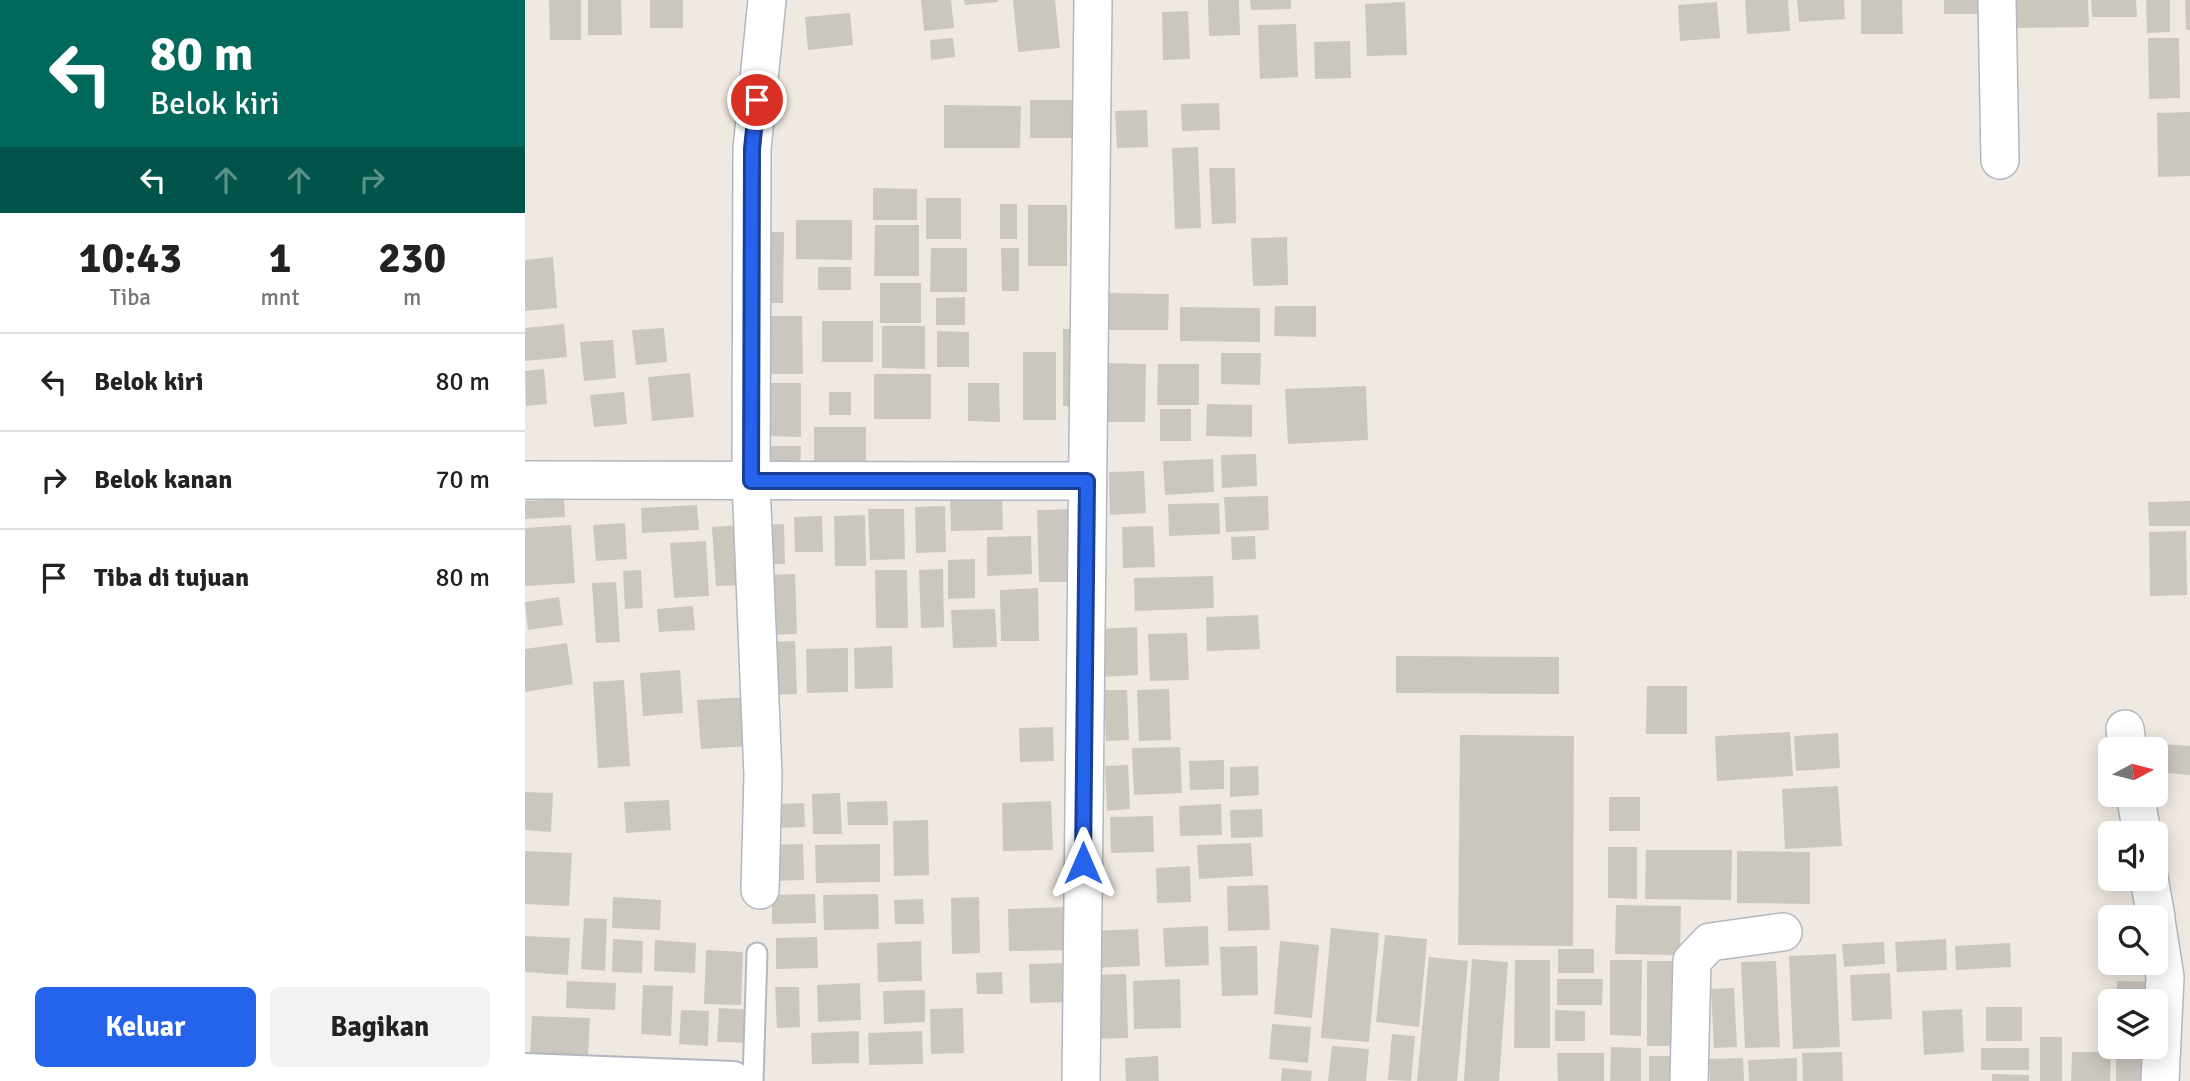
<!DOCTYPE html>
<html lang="id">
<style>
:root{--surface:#fff;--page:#f2f2f2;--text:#222;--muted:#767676;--line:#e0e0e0;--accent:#2563eb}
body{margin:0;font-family:Signika,sans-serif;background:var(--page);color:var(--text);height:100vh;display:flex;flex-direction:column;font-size:26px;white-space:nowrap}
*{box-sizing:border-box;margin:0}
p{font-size:23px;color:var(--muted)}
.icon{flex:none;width:38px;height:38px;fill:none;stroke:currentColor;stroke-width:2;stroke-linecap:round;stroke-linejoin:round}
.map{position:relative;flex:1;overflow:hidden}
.details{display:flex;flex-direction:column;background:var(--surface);width:525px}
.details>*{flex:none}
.banner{background:#00695c;color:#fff;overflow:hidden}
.needle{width:46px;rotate:83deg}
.tools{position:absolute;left:1573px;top:737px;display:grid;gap:14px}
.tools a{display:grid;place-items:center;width:70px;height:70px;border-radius:10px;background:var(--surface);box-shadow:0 4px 18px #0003;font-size:35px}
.pin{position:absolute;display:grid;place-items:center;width:60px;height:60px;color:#fff;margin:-30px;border:4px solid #fff;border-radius:50%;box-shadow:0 2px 7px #0007}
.me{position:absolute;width:77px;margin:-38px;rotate:0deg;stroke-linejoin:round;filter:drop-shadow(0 0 5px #0008)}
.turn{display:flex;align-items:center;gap:24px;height:147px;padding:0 35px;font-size:32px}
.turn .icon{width:91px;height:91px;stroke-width:2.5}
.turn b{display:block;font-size:49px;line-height:60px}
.lanes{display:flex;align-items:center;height:66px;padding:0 35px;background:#0003;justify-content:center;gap:35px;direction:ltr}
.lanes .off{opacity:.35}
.eta{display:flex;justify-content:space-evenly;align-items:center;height:119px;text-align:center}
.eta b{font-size:42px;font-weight:700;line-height:49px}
.action{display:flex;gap:14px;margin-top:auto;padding:14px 35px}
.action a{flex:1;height:80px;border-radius:10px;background:var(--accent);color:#fff;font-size:28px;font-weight:700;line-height:80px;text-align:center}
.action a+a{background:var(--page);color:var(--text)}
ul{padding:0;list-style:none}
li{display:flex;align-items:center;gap:21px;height:98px;padding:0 35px;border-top:2px solid var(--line)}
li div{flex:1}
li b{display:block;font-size:26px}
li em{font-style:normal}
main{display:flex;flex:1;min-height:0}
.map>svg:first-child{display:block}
.building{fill:#cbc7bf}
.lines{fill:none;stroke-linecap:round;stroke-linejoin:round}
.service-casing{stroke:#b4b7c1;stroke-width:23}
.minor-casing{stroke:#b4b7c1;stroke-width:40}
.secondary-casing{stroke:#b4b7c1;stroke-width:42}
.service{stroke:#fff;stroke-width:19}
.minor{stroke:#fff;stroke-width:37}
.secondary{stroke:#fff;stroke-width:38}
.route-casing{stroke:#184099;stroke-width:18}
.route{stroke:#2563eb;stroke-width:12}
</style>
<main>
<section class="details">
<div class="banner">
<div class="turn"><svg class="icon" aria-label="left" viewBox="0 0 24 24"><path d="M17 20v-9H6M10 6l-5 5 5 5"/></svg><div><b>80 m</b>Belok kiri</div></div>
<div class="lanes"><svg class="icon" aria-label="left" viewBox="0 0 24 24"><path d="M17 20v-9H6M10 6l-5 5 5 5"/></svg><svg class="icon off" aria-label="ahead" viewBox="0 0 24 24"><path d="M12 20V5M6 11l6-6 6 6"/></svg><svg class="icon off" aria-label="ahead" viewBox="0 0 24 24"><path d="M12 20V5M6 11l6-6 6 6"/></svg><svg class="icon off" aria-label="right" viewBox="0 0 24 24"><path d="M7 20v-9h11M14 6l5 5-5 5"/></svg></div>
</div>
<div class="eta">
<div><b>10:43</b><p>Tiba</p></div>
<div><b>1</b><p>mnt</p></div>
<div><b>230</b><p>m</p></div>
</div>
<ul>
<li><svg class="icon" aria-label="left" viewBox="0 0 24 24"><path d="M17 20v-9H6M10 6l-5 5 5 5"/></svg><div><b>Belok kiri</b></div><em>80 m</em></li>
<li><svg class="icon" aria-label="right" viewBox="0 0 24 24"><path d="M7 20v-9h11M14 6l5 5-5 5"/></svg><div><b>Belok kanan</b></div><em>70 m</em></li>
<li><svg class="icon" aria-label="arrive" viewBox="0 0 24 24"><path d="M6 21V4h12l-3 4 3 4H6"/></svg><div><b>Tiba di tujuan</b></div><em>80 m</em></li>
</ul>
<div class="action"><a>Keluar</a><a>Bagikan</a></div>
</section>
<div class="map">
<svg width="1665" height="1081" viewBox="0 0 1665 1081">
<rect width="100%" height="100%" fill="#efe9e1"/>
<!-- building -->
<g class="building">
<path d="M24,0h32v40h-31z"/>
<path d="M63,0h33l1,35h-34z"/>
<rect x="125" y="0" width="33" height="28"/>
<path d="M396,0h30l3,28 -30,3z"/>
<path d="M439,0h34v2l-33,3z"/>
<path d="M488,0h42l5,48 -42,4z"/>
<path d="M683,0h31l1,35 -31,1z"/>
<path d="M725,0h41v9l-40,1z"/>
<path d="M1220,0h43l2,31 -43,3z"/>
<path d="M1272,0h47l1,19 -46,3z"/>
<path d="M1336,0h41l1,34h-42z"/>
<rect x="1419" y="0" width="34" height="14"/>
<path d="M1478,0h85l1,27 -86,1z"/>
<path d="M1566,0h45l1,17h-45z"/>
<path d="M1621,0h24v32l-23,1z"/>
<path d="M1660,0h5v30h-4z"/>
<path d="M880,2l2,53 -40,1 -2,-52z"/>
<path d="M1192,2l3,36 -40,3 -2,-36z"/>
<path d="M663,11l2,48 -27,1 -1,-48z"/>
<path d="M325,13l3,32 -45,5 -3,-33z"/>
<path d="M771,24l2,53 -38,2 -2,-54z"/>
<path d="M428,38l2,19 -24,3 -1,-20z"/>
<path d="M1623,38h31l1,60 -31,1z"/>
<path d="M825,41l1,37 -36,1 -1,-37z"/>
<path d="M505,100h49l-1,38h-48z"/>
<path d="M694,103l1,27 -38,1 -1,-27z"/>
<path d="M419,105l77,1 -1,42h-76z"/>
<path d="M622,110l1,37 -31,1 -2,-37z"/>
<path d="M1665,112v64l-32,1 -1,-64z"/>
<path d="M673,147l3,81 -26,1 -3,-81z"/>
<path d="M684,168h26l1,55 -24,1z"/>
<path d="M348,188l44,1v31h-44z"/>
<rect x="401" y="198" width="35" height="41"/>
<rect x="475" y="204" width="17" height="35"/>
<rect x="503" y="205" width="39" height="61"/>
<path d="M271,220h56v40l-56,-1z"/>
<path d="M350,225h44v51h-45z"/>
<path d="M236,232h23l-1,71h-22z"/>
<path d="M762,237l1,48 -35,1 -2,-48z"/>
<path d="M406,248h36v44h-37z"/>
<path d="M476,248h18v43h-17z"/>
<path d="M28,257l4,51 -32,3v-51z"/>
<rect x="293" y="267" width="33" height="23"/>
<rect x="355" y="283" width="41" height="40"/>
<path d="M582,293l62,1 -1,36h-62z"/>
<path d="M440,297v28h-29v-27z"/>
<path d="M750,306h41v31l-42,-1z"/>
<path d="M655,307l80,1v34l-80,-1z"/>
<path d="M244,316h33l1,58h-34z"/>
<rect x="297" y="321" width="51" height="41"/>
<path d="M39,324l3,33 -42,4v-33z"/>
<path d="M357,326h43v43l-43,-1z"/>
<path d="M139,328l3,34 -31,3 -4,-35z"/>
<path d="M538,329h19v78l-19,-1z"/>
<path d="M412,331l32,1v35h-32z"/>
<path d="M88,340l3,38 -32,3 -4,-39z"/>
<rect x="498" y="352" width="33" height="68"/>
<path d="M696,353h40l-1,32 -39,-1z"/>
<path d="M580,363l41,1 -1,58h-40z"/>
<path d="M633,364h41v41h-42z"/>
<path d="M19,369l3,35 -21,2 -1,-35z"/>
<path d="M165,373l4,44 -42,4 -4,-44z"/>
<rect x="349" y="374" width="57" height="45"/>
<path d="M239,383h37v54l-38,-1z"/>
<path d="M443,383h31l1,39 -32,-1z"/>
<path d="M841,386l2,54 -80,4 -3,-55z"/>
<path d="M99,392l3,32 -33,3 -4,-32z"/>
<rect x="304" y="392" width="22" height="23"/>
<path d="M682,404l45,1v32l-46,-1z"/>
<rect x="635" y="409" width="31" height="32"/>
<rect x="289" y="427" width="52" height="51"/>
<path d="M241,446h35l-1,29 -34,-1z"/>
<path d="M731,454l1,32 -35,2 -1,-33z"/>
<path d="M688,459l1,33 -49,3 -2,-34z"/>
<path d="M619,471l2,42 -36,2 -1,-43z"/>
<path d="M477,493l1,37 -52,1 -1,-37z"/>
<path d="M743,496l1,34 -43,2 -2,-35z"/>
<path d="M39,499l1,18 -40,2v-18z"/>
<path d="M1665,501v25h-41l-1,-24z"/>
<path d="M694,503l1,31 -51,2 -1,-32z"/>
<path d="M172,505l2,25 -57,3 -1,-25z"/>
<path d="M420,506l1,46 -30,1 -1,-46z"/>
<path d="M343,509h36l1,50 -35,1z"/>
<path d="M549,509l1,73h-36l-2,-72z"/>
<path d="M340,515l1,51h-31l-1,-50z"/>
<path d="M297,516l1,36h-28l-1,-35z"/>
<path d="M100,523l2,36 -31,2 -3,-36z"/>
<path d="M259,524l1,40h-23l-2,-39z"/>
<path d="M46,525l4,58 -50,3v-58z"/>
<path d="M215,525l4,60 -28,1 -4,-59z"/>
<path d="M628,526l2,41 -32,1 -1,-41z"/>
<path d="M1661,531l1,64 -37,1 -1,-64z"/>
<path d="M506,536l1,38 -45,2v-39z"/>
<path d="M730,536l1,23 -24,1 -1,-23z"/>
<path d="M181,541l3,55 -35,2 -4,-55z"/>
<path d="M450,559v39l-27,1v-39z"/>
<path d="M418,569l1,58 -23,1 -2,-58z"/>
<path d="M116,570l2,38 -18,1 -2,-38z"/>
<path d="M350,570h32l1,58h-32z"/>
<path d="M270,574l2,60 -30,1 -2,-60z"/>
<path d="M688,576l1,32 -79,3 -1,-33z"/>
<path d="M91,582l4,60 -24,1 -4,-60z"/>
<path d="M513,588l1,53h-38l-1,-51z"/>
<path d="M34,597l4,28 -35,5 -3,-28z"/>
<path d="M168,606l2,24 -36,2 -2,-23z"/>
<path d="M470,609l2,38 -44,1 -2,-38z"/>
<path d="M733,615l2,34 -53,2 -1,-34z"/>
<path d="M612,627l1,48 -37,2 -2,-48z"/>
<path d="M662,633l2,47 -39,1 -2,-47z"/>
<path d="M270,641l2,53 -26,1 -2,-53z"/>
<path d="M42,643l6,41 -48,8v-43z"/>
<path d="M367,646l1,42 -38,1 -1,-41z"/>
<path d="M323,648v44l-41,1 -1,-44z"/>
<path d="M871,656l163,1v37l-163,-1z"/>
<path d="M155,670l3,43 -40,3 -3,-43z"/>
<path d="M99,680l6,86 -32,2 -5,-86z"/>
<path d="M1122,686h40v48h-41z"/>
<path d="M644,689l2,51 -32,1 -2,-51z"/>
<path d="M579,690h23l2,50 -23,1z"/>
<path d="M221,697l3,49 -48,3 -4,-49z"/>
<path d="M528,727l1,34 -34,1 -1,-34z"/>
<path d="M1265,732l3,44 -76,5 -2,-45z"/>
<path d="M1313,733l2,35 -44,3 -2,-35z"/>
<path d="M935,735l114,1 -1,210 -115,-1z"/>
<path d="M1625,743l40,3v29l-34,-3v-23h-7z"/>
<path d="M655,747l2,46 -48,2 -2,-47z"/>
<path d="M699,760v29l-34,1 -1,-29z"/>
<path d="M603,765l2,44 -23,2 -2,-45z"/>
<path d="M733,766l1,29 -29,2v-30z"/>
<path d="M1313,786l4,60 -57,3 -3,-60z"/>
<path d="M0,792l28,1 -2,39 -26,-2z"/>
<path d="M315,793l2,41h-29l-1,-40z"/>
<rect x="1084" y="797" width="31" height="34"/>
<path d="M144,800l2,30 -45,3 -2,-31z"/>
<path d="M362,801l1,24h-40l-1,-23z"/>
<path d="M526,801l2,49 -50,1 -1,-48z"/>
<path d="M279,803l1,24 -30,1v-24z"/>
<path d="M696,804l1,31 -42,1 -1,-30z"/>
<path d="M737,809l1,28 -32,1 -1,-28z"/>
<path d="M628,816l1,36 -43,1 -1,-36z"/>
<path d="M403,820l1,55 -35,1 -1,-55z"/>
<path d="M726,843l2,33 -54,3 -2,-34z"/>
<path d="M278,844l1,36 -31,1 -1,-36z"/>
<path d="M355,844v38l-64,1 -1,-38z"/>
<path d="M1083,847h29v52l-29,-1z"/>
<path d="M1121,850h86l-1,50 -86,-1z"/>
<path d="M0,851l47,2 -3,53 -44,-2z"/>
<path d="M1212,851l73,1v52l-73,-1z"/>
<path d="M665,866l1,36 -34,1 -1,-35z"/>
<path d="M743,885l2,45 -42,1 -1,-45z"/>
<path d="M290,894l1,29 -44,1v-29z"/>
<path d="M353,894l1,35 -55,1 -1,-35z"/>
<path d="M88,897l48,3 -1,30 -48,-2z"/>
<path d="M454,897l1,56 -28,1 -1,-56z"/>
<path d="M398,899l1,25h-29l-1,-24z"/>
<path d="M1091,905l65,1 -1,49 -65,-1z"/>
<path d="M542,907l1,43 -59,1 -1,-42z"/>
<path d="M59,918l23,1 -2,52 -24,-2z"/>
<path d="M683,926l1,39 -44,2 -2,-39z"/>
<path d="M806,928l48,5 -10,109 -48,-4z"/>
<path d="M613,929l2,37 -47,2 -1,-37z"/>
<path d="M860,935l42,4 -8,88 -43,-5z"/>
<path d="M0,936l45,2 -2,37 -43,-3z"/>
<path d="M292,937l1,31 -42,1v-31z"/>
<path d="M88,939l30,2 -1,32 -30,-1z"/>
<path d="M1421,939l1,31 -50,2 -2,-30z"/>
<path d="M130,940l41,3 -1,30 -41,-2z"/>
<path d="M396,941l1,40 -44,1 -1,-39z"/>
<path d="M755,941l39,4 -7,73 -38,-4z"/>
<path d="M1359,942l1,22 -41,3 -2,-23z"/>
<path d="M1485,943l1,24 -55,3 -1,-24z"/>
<path d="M732,946l1,49 -36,1 -2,-49z"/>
<rect x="1033" y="949" width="36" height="24"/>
<path d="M181,950l37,2 -2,53 -37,-1z"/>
<path d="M1311,954l4,93 -47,2 -4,-93z"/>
<path d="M904,957l39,4 -11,120h-40z"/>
<path d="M947,959l36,3 -9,119h-35z"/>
<path d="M990,960h35v88h-36z"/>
<path d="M1085,960h32l-1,76 -31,-1z"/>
<rect x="1122" y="961" width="32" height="85"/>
<path d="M1251,961l4,86 -35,1 -4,-86z"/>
<path d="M544,963l1,39 -40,1 -1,-39z"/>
<path d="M477,972l1,22h-26l-1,-21z"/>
<path d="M1365,973l2,46 -40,2 -2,-46z"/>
<path d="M601,974l2,64 -31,1 -2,-64z"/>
<path d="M655,979l1,49 -47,1 -1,-48z"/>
<path d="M1032,979h46l-1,26h-45z"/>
<path d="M42,981l49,2 -1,27 -49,-2z"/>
<path d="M1592,981l40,1v19h-41z"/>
<path d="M335,983l1,37 -43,2 -1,-37z"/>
<path d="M118,985l30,1 -2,50 -30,-2z"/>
<path d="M250,987h24l1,40 -23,1z"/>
<path d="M1209,988l3,59 -23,1 -3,-59z"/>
<path d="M400,990v32l-41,2 -1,-33z"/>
<rect x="1461" y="1007" width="36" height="34"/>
<path d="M194,1008l35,2 -1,33 -36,-1z"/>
<path d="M438,1008l1,45 -33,1 -1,-45z"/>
<path d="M1437,1009l2,43 -40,3 -2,-44z"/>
<path d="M156,1010l28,1 -1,35 -29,-2z"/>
<path d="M1030,1010l30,1v30h-30z"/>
<path d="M7,1016l58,2 -2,39 -58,-3z"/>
<path d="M747,1024l39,3 -3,36 -39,-4z"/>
<path d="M334,1031v32l-47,1 -1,-31z"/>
<path d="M397,1031l1,33 -54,1 -1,-32z"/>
<path d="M867,1034l23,2 -4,45 -23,-1z"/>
<rect x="1515" y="1037" width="22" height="44"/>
<path d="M807,1046l37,3 -3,32h-38z"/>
<rect x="1591" y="1046" width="40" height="35"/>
<path d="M1086,1047l30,1v33h-31z"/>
<rect x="1456" y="1048" width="48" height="22"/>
<path d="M1317,1052l1,29h-40l-1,-28z"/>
<path d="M1547,1052h39l-1,29h-39z"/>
<path d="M1032,1053h47v28h-46z"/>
<path d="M633,1056l1,25h-33l-1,-23z"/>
<rect x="1124" y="1056" width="31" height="25"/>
<path d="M1218,1058l1,23h-34l-1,-22z"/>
<path d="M1272,1058v23h-48l-1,-21z"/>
<path d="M757,1068l30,3 -1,10h-30z"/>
<path d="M1467,1074l37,1v6h-37z"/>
</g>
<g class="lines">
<defs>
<path id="service" d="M228,1081l4,-128"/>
<g id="minor">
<path d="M1472,0l3,160"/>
<path d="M0,480l561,1"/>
<path d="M1600,729l3,20"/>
<path d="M1610,794l7,39"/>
<path d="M1624,878l7,39"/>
<path d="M235,890l3,-115 -12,-294 1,-332 15,-149"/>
<path d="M1631,920l9,57 -5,104"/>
<path d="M556,1081l12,-1081"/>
<path d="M1164,1081l3,-120 18,-19 73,-10"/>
</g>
<path id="secondary" d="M0,1073l208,8"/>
</defs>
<!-- service casing -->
<use href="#service" class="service-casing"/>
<!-- minor casing -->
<use href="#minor" class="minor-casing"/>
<!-- secondary casing -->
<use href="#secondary" class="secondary-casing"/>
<!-- service -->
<use href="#service" class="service"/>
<!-- minor -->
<use href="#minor" class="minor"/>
<!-- secondary -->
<use href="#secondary" class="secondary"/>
</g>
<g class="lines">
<defs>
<path id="route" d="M232,100l-5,49 -1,332h336l-4,382"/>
</defs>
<!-- route casing -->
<use href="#route" class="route-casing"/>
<!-- route -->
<use href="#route" class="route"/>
</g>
</svg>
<div class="tools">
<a><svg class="needle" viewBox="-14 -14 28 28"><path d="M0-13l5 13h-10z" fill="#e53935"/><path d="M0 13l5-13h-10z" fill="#767676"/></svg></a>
<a><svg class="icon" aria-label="sound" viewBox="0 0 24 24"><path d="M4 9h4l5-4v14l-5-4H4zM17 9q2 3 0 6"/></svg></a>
<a><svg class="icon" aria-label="search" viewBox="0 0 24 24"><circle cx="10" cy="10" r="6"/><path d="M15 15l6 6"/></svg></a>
<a><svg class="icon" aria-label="layers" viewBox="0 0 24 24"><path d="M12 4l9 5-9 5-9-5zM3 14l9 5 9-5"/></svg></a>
</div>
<div class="pin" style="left:232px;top:100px;background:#d93025"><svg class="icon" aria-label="arrive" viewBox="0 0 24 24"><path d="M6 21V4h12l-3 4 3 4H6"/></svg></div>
<svg class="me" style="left:558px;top:863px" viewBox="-20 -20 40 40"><path d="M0-17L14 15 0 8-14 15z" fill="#2563eb" stroke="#fff" stroke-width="4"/></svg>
</div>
</main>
